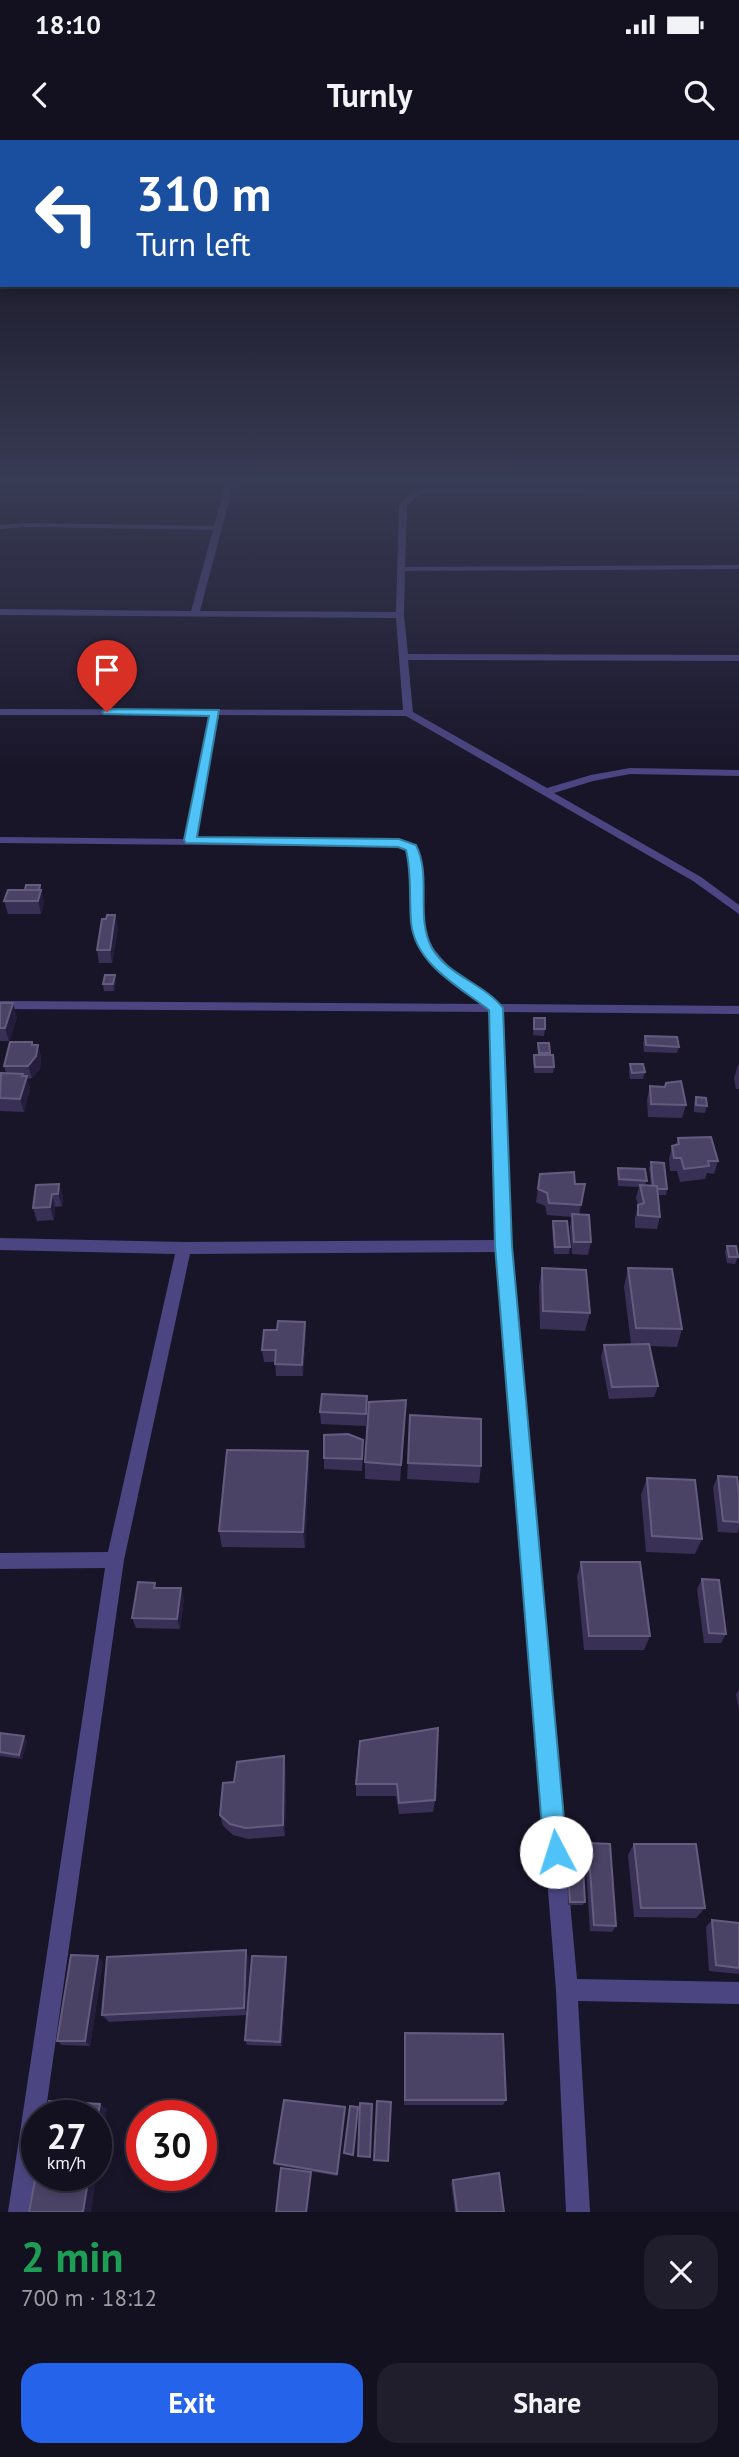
<!DOCTYPE html>
<meta charset="utf-8">
<style>
:root{--surface:#13101f;--page:#201e2c;--text:#f1f3f6;--muted:#9d9da4;--line:#32303d;--accent:#2563eb}
body{margin:0;font-family:"PT Sans",sans-serif;background:var(--page);color:var(--text);height:100vh;display:flex;flex-direction:column;font-size:26px;white-space:nowrap}
*{box-sizing:border-box;margin:0}
p{font-size:23px;color:var(--muted)}
.icon{flex:none;width:38px;height:38px;fill:none;stroke:currentColor;stroke-width:2;stroke-linecap:round;stroke-linejoin:round}
.map{position:relative;height:2072px;overflow:hidden}
.sheet{display:flex;flex-direction:column;background:var(--surface);flex:1}
.sheet>*{flex:none}
.banner{position:absolute;left:0px;top:0px;width:740px;height:147px;box-shadow:0 4px 10px #0003,0 0 0 2px var(--line);background:#1a4fa0;color:#fff;overflow:hidden}
.speed{position:absolute;left:21px;top:1960px;display:flex;gap:14px;font-size:35px;font-weight:700;text-align:center}
.speed>*{display:grid;place-content:center;width:91px;height:91px;border-radius:50%;background:var(--surface);box-shadow:0 4px 10px #0003,0 0 0 2px var(--line);line-height:1}
.speed small{font-size:18px;font-weight:400}
.speed .limit{border:10px solid #d22;background:#fff;color:#111}
.pin{position:absolute;display:grid;place-items:center;width:60px;height:60px;color:#fff;margin:-72px -30px;border-radius:50% 50% 50% 0;rotate:-45deg;box-shadow:0 0 7px #0007}
.pin .icon{rotate:45deg}
.me{position:absolute;width:77px;margin:-38px;rotate:355deg;stroke-linejoin:round;filter:drop-shadow(0 0 5px #0008)}
.turn{display:flex;align-items:center;gap:24px;height:147px;padding:0 21px;font-size:32px}
.turn .icon{width:91px;height:91px;stroke-width:2.5}
.turn b{display:block;font-size:49px;line-height:60px}
.round{display:grid;place-items:center;flex:none;width:74px;height:74px;border-radius:21px;background:var(--page)}
.summary{display:flex;align-items:center;justify-content:space-between;height:119px;padding:0 21px}
h1{font-size:42px;font-weight:600;line-height:52px;color:#1e9e55}
.button{display:flex;gap:14px;margin-top:auto;padding:14px 21px}
.button a{flex:1;height:80px;border-radius:21px;background:var(--accent);color:#fff;font-size:28px;font-weight:600;line-height:80px;text-align:center}
.button a+a{background:var(--page);color:var(--text)}
.status{display:flex;justify-content:space-between;align-items:center;height:49px;padding:0 35px;background:var(--surface);direction:ltr}
.status svg{height:19px;fill:currentColor}
header{display:flex;justify-content:space-between;align-items:center;height:91px;padding:0 21px;background:var(--surface);font-size:32px;font-weight:600}
.map>svg:first-child{display:block}
.lines{fill:none;stroke-linecap:round;stroke-linejoin:round}
.minor{fill:#4b4682;fill-rule:evenodd}
.wall{fill:#393055}
.shaded-wall{fill:#241d3c}
.building{fill:#4b4366;stroke:#645c7e;stroke-width:2}
.route{fill:#4fc3f7;stroke:#337fa1;stroke-width:2}
</style>
<div class="status"><b>18:10</b><svg viewBox="0 0 49 12"><path d="M0 12V9h3v3zM5 12V6h3v6zM10 12V3h3v9zM15 12V0h3v12zM26 1h20v11H26zM47 4h2v5h-2z"/></svg></div>
<header><svg class="icon" aria-label="back" viewBox="0 0 24 24"><path d="M15 5l-7 7 7 7"/></svg>Turnly<svg class="icon" aria-label="search" viewBox="0 0 24 24"><circle cx="10" cy="10" r="6"/><path d="M15 15l6 6"/></svg></header>
<div class="map">
<svg width="739" height="2072" viewBox="0 0 739 2072">
<rect width="100%" height="100%" fill="#191529"/>
<g class="lines">
<!-- minor -->
<path class="minor" d="M226,342h8l-34,129 196,1 3,-106 12,-14 17,-3 311,2v4l-311,-2 -11,3 -10,10 -2,61 334,-2v4l-334,2 -1,44 4,39 331,1v6l-331,-1 5,52 134,76 44,-13 39,-7 109,2v6l-109,-2 -37,7 -39,12 147,84 38,28v9l-46,-33 -287,-165 -187,-1 -23,124 215,3 9,11 3,62 5,23 6,11 18,21 47,34 240,2v8l-237,-2 9,234 66,733 162,3v22l-161,-3 12,211h-24l-10,-222 -59,-738 -307,2 -66,306 -79,556h-8v59l-5,37h-24l97,-644 -105,1v-16l108,-1 67,-298 -175,-4v-12l184,4 313,-2 -7,-228 -490,-3v-8l482,3c-29,-21 -62,-42 -70,-80 -4,-23 -1,-47 -2,-70l-6,-7 -404,-4v-6l185,2 25,-124h-210v-6l403,1 -7,-92 -396,-3v-6l191,2 22,-81 -186,-3 -27,2v-4l27,-2 187,3z"/>
</g>
<!-- wall -->
<g class="wall">
<path d="M40,745l4,18 -3,11h-33l-4,-13 21,-11z"/>
<path d="M115,775l3,13 -6,35h-13l-2,-13 9,-31z"/>
<path d="M116,842l-2,9h-10l-1,-7z"/>
<path d="M0,863l17,14 -8,24h-9z"/>
<path d="M534,878l11,11 -1,7 -11,-1z"/>
<path d="M645,896l34,11 -2,6 -33,-1 -1,-9z"/>
<path d="M538,903l12,10 4,14 -1,6h-19l-1,-12 1,-6h4z"/>
<path d="M33,905h5l3,13 -1,11 -8,9 -5,1 3,10 -6,23 -24,-1v-35l6,-3 -2,-7z"/>
<path d="M630,924l15,8 -2,7h-13l-1,-8z"/>
<path d="M738,925h1v24h-3l-2,-11z"/>
<path d="M666,943l20,22 -4,13 -34,-1 -1,-18 3,-13 15,1z"/>
<path d="M696,957l11,9 -2,7 -11,-1v-9z"/>
<path d="M678,998l40,23 -4,13 -7,-1 -2,6 -25,3 -3,-11h-7l-1,-12 3,-13 4,-1z"/>
<path d="M651,1022l16,27 -1,6h-8l2,22 -3,12 -22,-1v-10l3,-13 -2,-7 3,-11 -21,-1 -1,-12 1,-6 29,13 -2,4 6,1 -2,-18z"/>
<path d="M540,1034l35,10h10l-6,31 12,27 -3,13 -16,-1 -2,-27 2,-10 -25,-2 -2,-9 -9,-4z"/>
<path d="M59,1044l4,13 -1,9 -7,1 -1,13 -17,1 -4,-13z"/>
<path d="M553,1081l17,26 -1,7h-15l-2,-27z"/>
<path d="M727,1106l11,11 -3,7 -8,-1 -2,-11z"/>
<path d="M542,1128l48,45 -5,18 -45,-2 -1,-43z"/>
<path d="M628,1128l54,61 -5,18 -27,-1 8,40 -4,11 -45,2 -8,-42 3,-12 27,-1 -7,-57z"/>
<path d="M305,1182l1,12 -3,42h-27l-1,-14h-11l-2,-12 15,-20z"/>
<path d="M367,1267l-1,19 -45,-2 -1,-12z"/>
<path d="M410,1275l71,51 -2,17 -72,-4z"/>
<path d="M405,1277l-5,64 -35,-2v-17z"/>
<path d="M363,1312l-1,19 -38,-2v-11z"/>
<path d="M309,1328l-4,80 -83,-1 -3,-16z"/>
<path d="M718,1336l21,18v35l-2,4 -19,-1 -5,-45z"/>
<path d="M647,1338l55,61 -7,15 -49,-2 -5,-57z"/>
<path d="M581,1422l69,74 -6,14h-60l-7,-73z"/>
<path d="M702,1439l24,55 -5,9h-17l-7,-54z"/>
<path d="M155,1443l1,5 28,10 -4,31 -44,-1 -4,-10z"/>
<path d="M739,1550v20l-3,-16z"/>
<path d="M0,1593l27,8 -5,18 -22,-3z"/>
<path d="M360,1601l75,59 -2,12 -34,2 -3,-18h-40v-12z"/>
<path d="M286,1628l-1,68 -37,3 -15,-4 -10,-9 -3,-11 14,-33z"/>
<path d="M588,1703l28,83 -4,6 -22,-1 -5,-80z"/>
<path d="M634,1704l71,64 -9,10 -62,-1 -6,-62z"/>
<path d="M568,1727l17,35 -2,3h-15l-1,-34z"/>
<path d="M712,1780l27,3v51l-30,-3 -3,-44z"/>
<path d="M246,1810l3,9 -1,42 38,-44 1,6 -5,83 -35,-1 -2,-5 2,-25 -138,7 -7,-7z"/>
<path d="M103,1822l-13,84 -28,-1 -5,-4z"/>
<path d="M405,1893l101,67 -3,5h-99v-65z"/>
<path d="M346,1970l-9,66 -62,-11 -1,-2z"/>
<path d="M453,2040l51,32h-49l-4,-30z"/>
</g>
<!-- shaded-wall -->
<g class="shaded-wall">
<path d="M40,745l4,18 -3,11 -3,-13z"/>
<path d="M115,775l3,13 -6,35 -2,-13z"/>
<path d="M115,835l1,7 -2,9 -1,-7z"/>
<path d="M13,863l4,14 -8,24 -4,-13z"/>
<path d="M32,902l4,13 2,-10 3,13 -1,11 -8,9 -4,-12z"/>
<path d="M23,934l2,8 2,-6 3,13 -6,23 -4,-13z"/>
<path d="M59,1044l4,13 -1,9 -4,-12z"/>
<path d="M52,1054l3,13 -1,13 -4,-13z"/>
<path d="M305,1182l1,12 -3,42 -1,-11z"/>
<path d="M308,1311l1,17 -4,80 -2,-16z"/>
<path d="M181,1448l3,10 -4,31 -3,-10z"/>
<path d="M24,1596l3,5 -5,18 -3,-4z"/>
<path d="M284,1616l2,12 -1,68 -2,-11z"/>
<path d="M246,1810l3,9 -1,56 -4,-7z"/>
<path d="M98,1816l5,6 -13,84 -5,-5z"/>
<path d="M286,1817l1,6 -5,83 -2,-4z"/>
<path d="M100,1964l7,5 -16,103h-8l6,-37h7v-49z"/>
<path d="M345,1967l1,3 -9,66v-2z"/>
<path d="M311,2032l1,2 -4,38h-2z"/>
</g>
<!-- building -->
<g class="building">
<path d="M26,745h14l-1,5h-14z"/>
<path d="M8,750h33l-3,11h-34z"/>
<path d="M107,775h8l-5,35h-13l5,-31h4z"/>
<path d="M105,835h10l-2,9h-10z"/>
<path d="M0,863h13l-8,25h-5z"/>
<rect x="534" y="878" width="11" height="11"/>
<path d="M645,896l32,1 2,10 -33,-2z"/>
<path d="M10,902h22v3h6l-2,11 -8,10h-24z"/>
<path d="M538,903h11l1,10h-11z"/>
<path d="M534,915h19l1,12h-19z"/>
<path d="M630,924h13l2,8 -13,1z"/>
<path d="M1,933l22,1 -1,2h5l-7,23 -20,-1z"/>
<path d="M681,941l5,24 -35,-1 -1,-18 15,1 1,-4z"/>
<path d="M696,957l10,1 1,8 -11,-1z"/>
<path d="M711,997l7,24h-10l1,5 -25,3 -3,-11h-7l-2,-12 7,-2 -1,-6z"/>
<path d="M651,1022l13,1 3,26h-10v-3h-4z"/>
<path d="M618,1028l27,1 2,12 -28,-2z"/>
<path d="M574,1032l1,12h10l-4,21 -32,-2 -2,-10 -9,-4 2,-15z"/>
<path d="M59,1044l-1,10h-6l-2,13 -17,1 3,-23z"/>
<path d="M640,1045l17,1 3,31 -22,-2v-10l6,-2z"/>
<path d="M572,1074l17,1 2,27h-17z"/>
<path d="M553,1081h14l3,26h-15z"/>
<path d="M727,1106h9l2,11h-9z"/>
<path d="M542,1128l44,2 4,43 -47,-2z"/>
<path d="M628,1128l44,1 10,60 -46,-1z"/>
<path d="M278,1181l27,1 -3,43 -27,-1 1,-14h-14l2,-20h13z"/>
<path d="M649,1204l9,42 -46,1 -8,-42z"/>
<path d="M322,1254l45,2 -1,18 -46,-2z"/>
<path d="M406,1260l-5,65 -36,-3 4,-60z"/>
<path d="M410,1275l71,4v47l-73,-3z"/>
<path d="M348,1294l15,6 -1,19 -38,-1v-23z"/>
<path d="M227,1310l81,1 -5,81 -84,-1z"/>
<path d="M718,1336l19,1 2,17v28l-16,-1z"/>
<path d="M647,1338l48,2 7,59 -50,-3z"/>
<path d="M581,1422h59l10,74h-61z"/>
<path d="M702,1439l17,1 7,54 -17,-1z"/>
<path d="M138,1442l17,1 -1,5h27l-4,31 -45,-1z"/>
<path d="M438,1588l-3,72 -36,3 -2,-19h-41l4,-43z"/>
<path d="M0,1593l24,3 -5,19 -19,-3z"/>
<path d="M284,1616l-1,69 -38,3 -15,-4 -10,-9 3,-32 11,-1 3,-20z"/>
<path d="M588,1703l22,1 6,82 -22,-1z"/>
<path d="M634,1704h62l9,64h-64z"/>
<path d="M568,1727l15,1 2,34h-15z"/>
<path d="M712,1780l27,3v45l-23,-3z"/>
<path d="M246,1810l-2,58 -142,7 5,-58z"/>
<path d="M71,1815l27,1 -13,85h-28z"/>
<path d="M252,1816l34,1 -6,85 -35,-2z"/>
<path d="M405,1893l98,1 3,66h-101z"/>
<path d="M284,1960l61,7 -8,67 -63,-11z"/>
<path d="M49,1961l51,3 -4,22v-10h-49z"/>
<path d="M377,1961l14,1 -3,59 -14,-1z"/>
<path d="M360,1963l12,1 -2,53 -12,-1z"/>
<path d="M350,1966l8,1 -5,48 -9,-2z"/>
<path d="M281,2028l30,4 -5,40h-30z"/>
<path d="M37,2030v5h52l-6,37h-54z"/>
<path d="M499,2033l5,39h-47l-4,-32z"/>
</g>
<!-- sky -->
<linearGradient id="sky" x2="0" y2="1"><stop stop-color="#0e0c17"/><stop offset="0.54" stop-color="#383b54"/><stop offset="1" stop-color="#383b54" stop-opacity="0"/></linearGradient>
<rect width="739" height="632" fill="url(#sky)"/>
<!-- route -->
<path class="route" d="M107,569l112,1 -22,127 202,2 17,6c16,32 -1,71 16,103 15,27 53,36 71,60l9,238 55,606 -3,9 -8,3 -9,-3 -3,-9 -49,-606 -6,-236c-31,-24 -74,-46 -78,-88 -2,-24 1,-48 -5,-72l-8,-3 -212,-4 -2,-3 25,-124 -105,-2 -2,-2z"/>
</svg>
<div class="speed"><div>27<small>km/h</small></div><div class="limit">30</div></div>
<div class="pin" style="left:107px;top:572px;background:#d93025"><svg class="icon" aria-label="arrive" viewBox="0 0 24 24"><path d="M6 21V4h12l-3 4 3 4H6"/></svg></div>
<svg class="me" style="left:556px;top:1712px" viewBox="-20 -20 40 40"><circle r="19" fill="#fff"/><path d="M0-13L10 11 0 6-10 11z" fill="#4fc3f7"/></svg>
<div class="banner">
<div class="turn"><svg class="icon" aria-label="left" viewBox="0 0 24 24"><path d="M17 20v-9H6M10 6l-5 5 5 5"/></svg><div><b>310 m</b>Turn left</div></div>
</div>
</div>
<section class="sheet">
<div class="summary"><div><h1>2 min</h1><p>700 m · 18:12</p></div><a class="round"><svg class="icon" aria-label="close" viewBox="0 0 24 24"><path d="M6 6l12 12M18 6L6 18"/></svg></a></div>
<div class="button"><a>Exit</a><a>Share</a></div>
</section>
